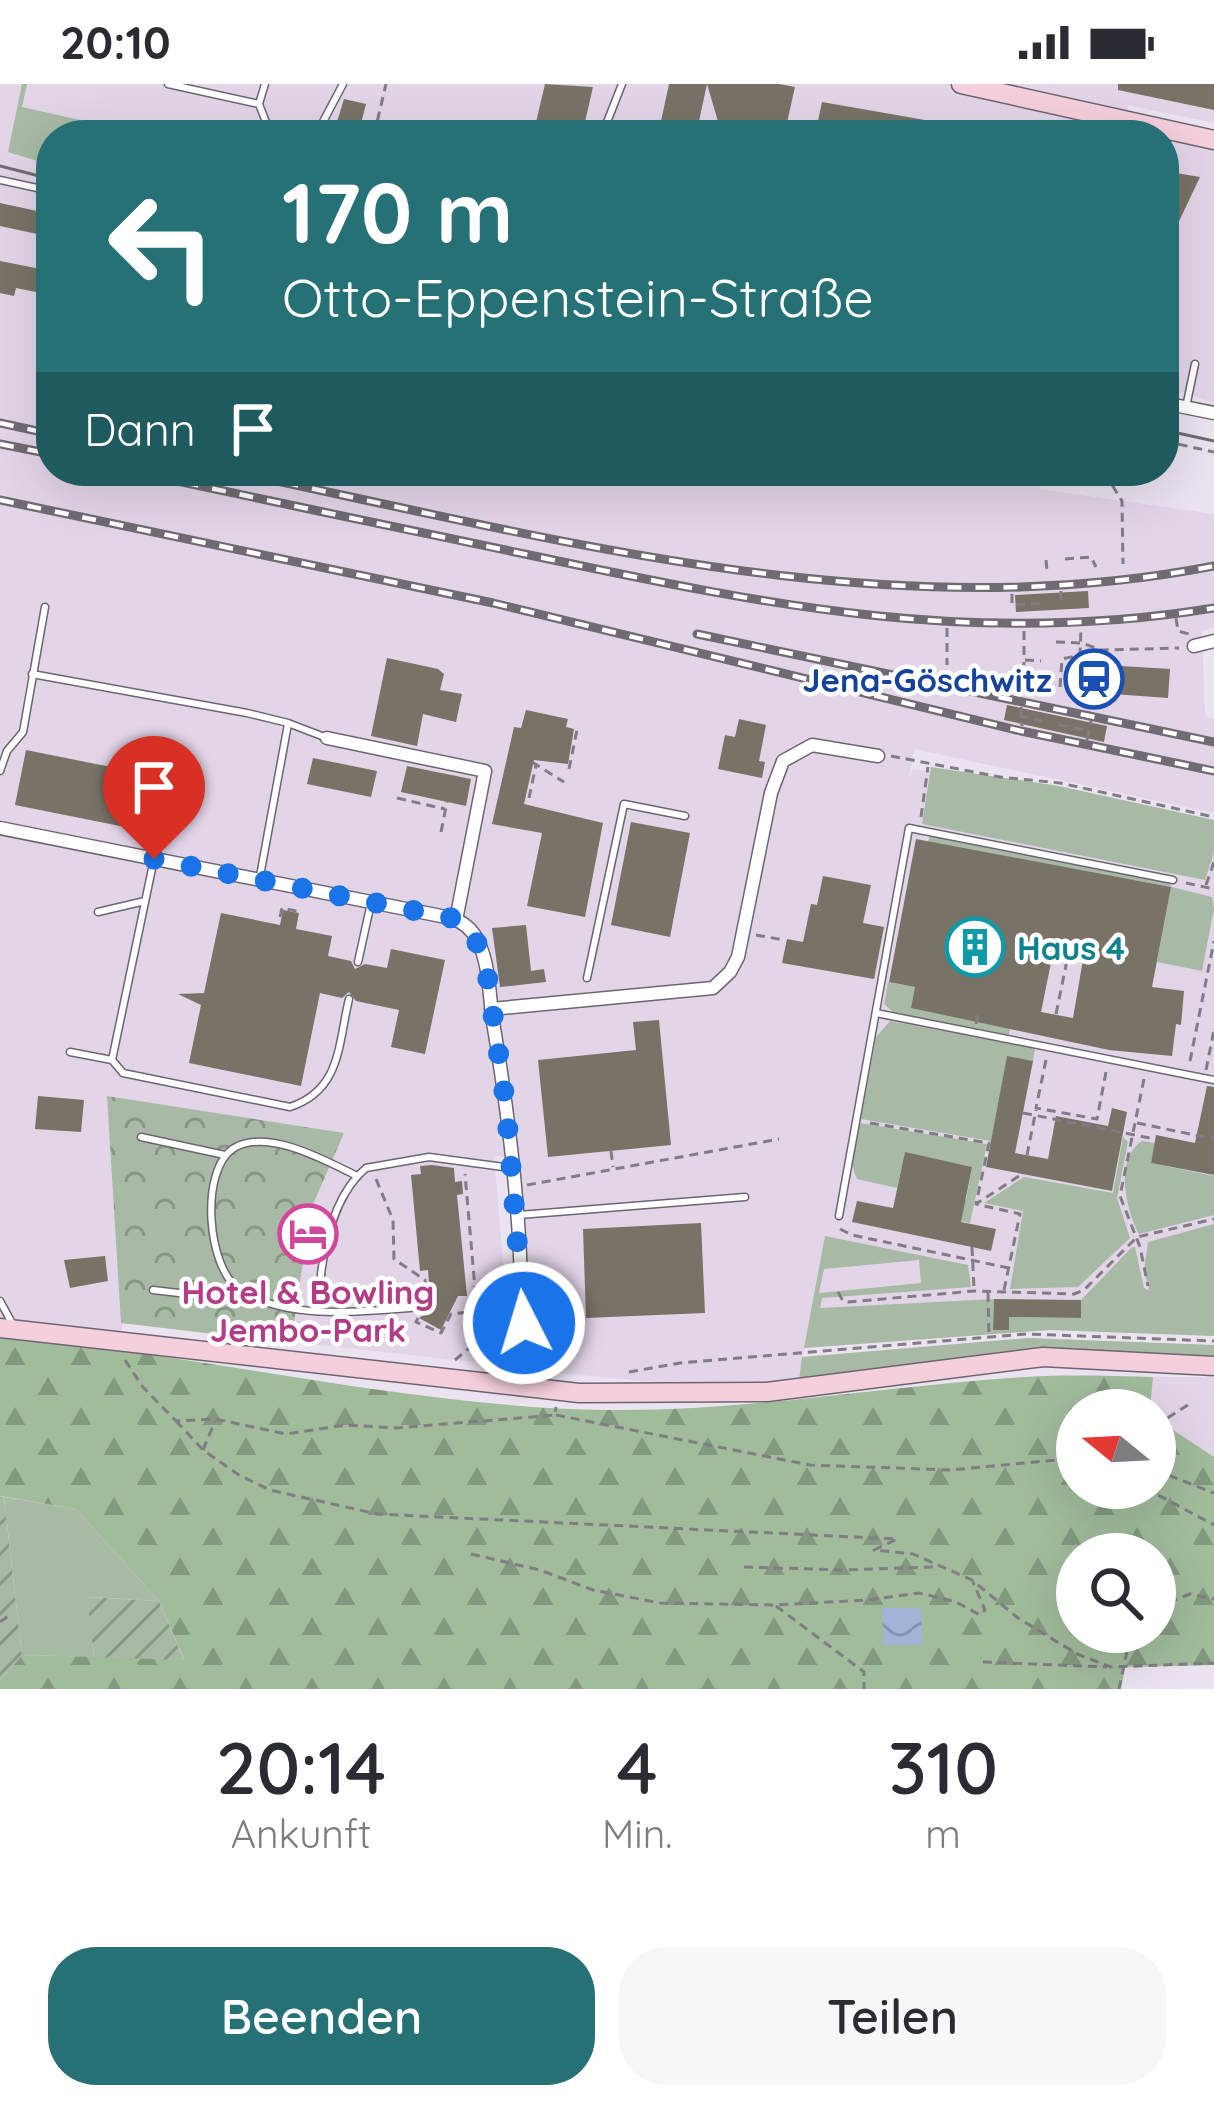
<!DOCTYPE html>
<html lang="de">
<meta charset="utf-8">
<style>
:root{--surface:#fff;--page:#f7f7f7;--text:#2b2b33;--muted:#7c7c81;--accent:#267176}
body{margin:0;font-family:Quicksand,sans-serif;background:var(--page);color:var(--text);height:100vh;display:flex;flex-direction:column;font-size:45px;white-space:nowrap}
*{box-sizing:border-box;margin:0}
p{font-size:39px;color:var(--muted)}
.icon{flex:none;width:66px;height:66px;fill:none;stroke:currentColor;stroke-width:2;stroke-linecap:round;stroke-linejoin:round}
.map{position:relative;height:1605px;overflow:hidden}
.sheet{display:flex;flex-direction:column;background:var(--surface);flex:1}
.sheet>*{flex:none}
.guide{position:absolute;left:36px;top:36px;width:1143px;height:366px;border-radius:48px;box-shadow:0 12px 48px #0002;background:#267176;color:#fff;overflow:hidden}
.needle{width:78px;rotate:288deg}
.buttons{position:absolute;left:1056px;top:1305px;display:grid;gap:24px}
.buttons a{display:grid;place-items:center;width:120px;height:120px;border-radius:50%;background:var(--surface);box-shadow:0 12px 48px #0002;font-size:60px}
.pin{position:absolute;display:grid;place-items:center;width:102px;height:102px;color:#fff;margin:-123px -51px;border-radius:50% 50% 50% 0;rotate:-45deg;box-shadow:0 0 12px #0007}
.pin .icon{rotate:45deg}
.me{position:absolute;width:132px;margin:-66px;rotate:355deg;stroke-linejoin:round;filter:drop-shadow(0 0 9px #0008)}
.turn{display:flex;align-items:center;gap:42px;height:252px;padding:0 48px;font-size:54px}
.turn .icon{width:156px;height:156px;stroke-width:2.5}
.turn b{display:block;font-size:84px;line-height:102px}
.then{display:flex;align-items:center;height:114px;padding:0 48px;background:#0003;gap:24px;font-size:45px}
.eta{display:flex;justify-content:space-evenly;align-items:center;height:204px;text-align:center}
.eta b{font-size:72px;font-weight:600;line-height:84px}
.primary-button{display:flex;gap:24px;margin-top:auto;padding:24px 48px}
.primary-button a{flex:1;height:138px;border-radius:48px;background:var(--accent);color:#fff;font-size:48px;font-weight:600;line-height:138px;text-align:center}
.primary-button a+a{background:var(--page);color:var(--text)}
.status{display:flex;justify-content:space-between;align-items:center;height:84px;padding:0 60px;background:var(--surface);direction:ltr}
.status svg{height:33px;fill:currentColor}
.map>svg:first-child{display:block}
.built{fill:#e2d5e8}
.grass{fill:#a8baa5;fill-rule:evenodd}
.forest{fill:url(#forest-firs);fill-rule:evenodd}
.park{fill:url(#park-crowns)}
.garden{fill:url(#garden-furrows)}
.water{fill:url(#water-waves)}
.building{fill:#797266;fill-rule:evenodd}
.lines{fill:none;stroke-linecap:round;stroke-linejoin:round}
.lane-casing{stroke:#6d6571;stroke-width:9}
.street-casing{stroke:#6d6571;stroke-width:15}
.secondary-casing{stroke:#6d6571;stroke-width:21}
.path{stroke:#827c85;stroke-width:3;stroke-dasharray:9 6;stroke-linecap:butt}
.lane{stroke:#fff;stroke-width:6}
.street{stroke:#fff;stroke-width:12}
.secondary{stroke:#f5cfdc;stroke-width:18}
.tram{stroke:#706a72;stroke-width:3}
.rail-casing{stroke:#706a72;stroke-width:9}
.rail{stroke:#fff;stroke-width:4.5;stroke-dasharray:14;stroke-linecap:butt}
.route{stroke:#1a73e8;stroke-width:21;stroke-dasharray:0 37.8}
.labels{text-anchor:middle;dominant-baseline:central;stroke-width:9;stroke-linejoin:round;paint-order:stroke}
.transit-label{font-size:33px;font-weight:bold;fill:#164399;stroke:#fff;text-anchor:end}
.culture-label{font-size:33px;font-weight:bold;fill:#0d838f;stroke:#fff;text-anchor:start}
.hotel-label{font-size:33px;font-weight:bold;fill:#b23c85;stroke:#fff}
</style>
<div class="status"><b>20:10</b><svg viewBox="0 0 49 12"><path d="M0 12V9h3v3zM5 12V6h3v6zM10 12V3h3v9zM15 12V0h3v12zM26 1h20v11H26zM47 4h2v5h-2z"/></svg></div>
<div class="map">
<svg width="1214" height="1605" viewBox="0 0 1214 1605">
<defs>
<pattern id="forest-firs" width="22" height="20" patternUnits="userSpaceOnUse" patternTransform="scale(3)"><rect width="22" height="20" fill="#a0bc9b"/><path d="M5 1l3.5 6h-7zM16 11l3.5 6h-7z" fill="#83997f"/></pattern>
<pattern id="park-crowns" width="20" height="18" patternUnits="userSpaceOnUse" patternTransform="scale(3)"><rect width="20" height="18" fill="#a8baa5"/><path d="M2 6a3 3 0 1 1 6 0M12 15a3 3 0 1 1 6 0" fill="none" stroke="#899787"/></pattern>
<pattern id="garden-furrows" width="10" height="10" patternUnits="userSpaceOnUse" patternTransform="scale(3)"><rect width="10" height="10" fill="#a8baa5"/><path d="M-1 1l2-2M0 10L10 0M9 11l2-2" fill="none" stroke="#899787"/></pattern>
<pattern id="water-waves" width="16" height="10" patternUnits="userSpaceOnUse" patternTransform="scale(3)"><rect width="16" height="10" fill="#9fb4d7"/><path d="M0 5q4-4 8 0t8 0" fill="none" stroke="#8292af"/></pattern>
</defs>
<rect width="100%" height="100%" fill="#ebe3f0"/>
<!-- built -->
<g class="built">
<path d="M0,0h1214v39l-86,-18 -1,25 23,5h-1099v336h1002l-14,18 175,25v113l-12,4 3,85 9,3v94l-300,-64 -5,30 4,-10 301,54v513l-164,-6 -245,18 -7,31 -41,6 -102,-3 -96,-9 -19,-10 -9,-17 -17,-188 -20,-2 14,166 -6,30 -20,11 -360,-40v9l-122,-12z"/>
<path d="M1164,54l50,12v254l-32,-13 -3,4 -15,-3z"/>
<path d="M1153,1293h61v80l-59,-39v-8h-5z"/>
</g>
<!-- grass -->
<g class="grass">
<path d="M22,0h5l-5,23 125,28h-96v30l-43,-13z"/>
<path d="M931,683l128,19 155,34v33l-9,27 -283,-56z"/>
<path d="M930,751l238,47 4,5 40,10 2,12 -12,62 -45,-9 14,-75 -243,-45z"/>
<path d="M888,898l27,5 -3,20 98,21 -1,7 -115,-22 -10,-9z"/>
<path d="M890,937l145,27 -2,13 -26,-4 -16,84 -130,-22 15,-82z"/>
<path d="M860,1039l127,21 -17,79 -26,-5 -2,-23 24,5 6,-33 -67,-14 -8,35 -40,-9 -5,-14z"/>
<path d="M1123,1053l5,5 -11,56 13,40 -52,49 -68,2 13,-78 -39,-8 40,-26 89,16z"/>
<path d="M1142,1057l13,2 -4,20 63,13v39l-75,19c-13,-25 -25,-75 3,-93z"/>
<path d="M1214,1140v112l-164,-6 -246,18 21,-112 143,29 3,22 -149,11 -2,10 174,-9 -1,30 16,-12 72,1v-18l51,-53h3l9,41 5,2 -5,-20 4,-28zM919,1176l2,23 -102,10 5,-24z"/>
<path d="M1028,1254l186,7v13l-205,-7 -210,28 3,-22z"/>
<path d="M4,1413l72,12 83,92 -71,-4 6,60 -72,-2z"/>
</g>
<!-- forest -->
<path class="forest" d="M0,1254c203,15 403,69 607,72 146,2 291,-27 437,-34 36,-1 73,0 109,1l-3,33h-73v78h78v-70l59,39v208l-89,2 -4,22h-1121v-8l22,-26 162,4 -25,-58 -83,-92 -76,-13zM1077,1470h78v78h-78z"/>
<!-- park -->
<path class="park" d="M107,1012l237,37 -33,76 -20,134 -170,-20z"/>
<!-- garden -->
<g class="garden">
<path d="M0,1412l4,1 18,158 -22,26z"/>
<path d="M87,1513l72,4 25,59 -90,-3z"/>
</g>
<!-- water -->
<path class="water" d="M882,1524h39l1,37h-39z"/>
<!-- building -->
<g class="building">
<path d="M545,0l48,3 -11,48h-49z"/>
<path d="M669,0h110l16,3 -9,40 -13,-3 -3,11h-48l-15,-51 -11,51h-38z"/>
<path d="M1118,0h96v26l-96,-20z"/>
<path d="M344,15l22,5 -8,31h-25z"/>
<path d="M822,18l120,21 -2,12h-125z"/>
<path d="M1164,87l36,6 -36,76z"/>
<path d="M0,119l51,11v23l-51,-11z"/>
<path d="M0,177l51,10v24l-35,-7 -2,8 -14,-3z"/>
<path d="M1088,507l1,17 -73,4 -1,-17z"/>
<path d="M387,574l51,11 6,5 -4,16 22,4 -6,28 -33,-8 -6,32 -46,-10z"/>
<path d="M1072,579l98,6 -2,29 -82,-6 1,-4 -17,-1z"/>
<path d="M1007,621l100,21 -3,16 -100,-22z"/>
<path d="M526,626l42,9 -2,8 8,2 -6,35 -34,-4 -10,44 79,19 -18,94 -58,-11 15,-73 -50,-9 22,-97 7,1z"/>
<path d="M739,635l27,6 -7,36 6,1 -3,16 -44,-9 7,-34 10,2z"/>
<path d="M26,666l115,23 -11,55 -115,-23z"/>
<path d="M313,674l64,13 -6,26 -64,-13z"/>
<path d="M407,682l64,13 -5,27 -65,-14z"/>
<path d="M631,738l59,11 -20,104 -59,-12z"/>
<path d="M916,755l255,48 -19,100 32,4 -3,34 -5,-1 -4,32 -63,-6 -198,-42 4,-21 -26,-5zM1055,859l30,5 -12,70 -32,-6z"/>
<path d="M823,792l48,9 -8,38 21,4 -10,52 -92,-16 5,-24 16,3 8,-38 6,1z"/>
<path d="M283,826l16,3 -3,16 36,7 -4,20 23,5 4,8 10,-5 22,4 4,-19 54,11 -20,94 -34,-7 8,-37 -43,-9 -7,-9 -7,6 -22,-5 -19,93 -112,-23 12,-58 -23,-11 26,-1 17,-80 59,12z"/>
<path d="M526,841l5,46 13,-2 2,13 -46,5 -8,-59z"/>
<path d="M659,936l12,125 -123,12 -10,-97 98,-10 -3,-28z"/>
<path d="M1007,972l26,5 -18,92 33,6 8,-43 52,10 4,-18 15,4 -15,79 -126,-24z"/>
<path d="M1207,1002l7,1v88l-63,-12 5,-28 39,8z"/>
<path d="M38,1012l46,4 -3,32 -46,-3z"/>
<path d="M905,1068l67,15 -11,55 35,7 -5,22 -139,-29 5,-21 36,7z"/>
<path d="M432,1081l22,3 1,14 7,-1 1,13 -6,1 10,101h-9l-17,34 -22,-12 10,-7 1,-14 -2,-27 -8,1 -9,-96 10,-1 -1,-8z"/>
<path d="M701,1139l4,90 -119,5 -3,-89z"/>
<path d="M105,1172l3,25 -38,7 -6,-28z"/>
<path d="M994,1215l87,1v18l-72,-1v13h-16z"/>
</g>
<g class="lines">
<defs>
<g id="lane">
<path d="M168,0l91,20"/>
<path d="M265,0l-6,20 12,31"/>
<path d="M316,51l27,-51"/>
<path d="M602,51l20,-51"/>
<path d="M0,96l51,11"/>
<path d="M1186,323l9,-43"/>
<path d="M32,590l215,39 41,10 39,15"/>
<path d="M0,687l7,-20 16,-19 22,-125"/>
<path d="M154,775l-42,201 11,13 167,34c51,-17 48,-62 59,-108"/>
<path d="M260,792l28,-152"/>
<path d="M98,828l47,-11"/>
<path d="M358,878l13,-59"/>
<path d="M587,894l37,-174 61,12"/>
<path d="M876,929l338,67"/>
<path d="M70,968l42,8"/>
<path d="M141,1053l84,18"/>
<path d="M357,1092c-31,-15 -89,-48 -123,-28 -35,22 -27,121 6,142 50,32 127,21 183,17"/>
<path d="M519,1131l226,-18"/>
<path d="M839,1132l70,-388 264,52"/>
<path d="M153,1206l78,9 13,-5"/>
<path d="M0,1217l13,24"/>
<path d="M318,1226c2,-45 11,-111 48,-142l63,-11 82,11"/>
</g>
<g id="street">
<path d="M1164,319l50,10"/>
<path d="M1194,562l20,-5"/>
<path d="M327,654l158,33 -29,149"/>
<path d="M0,744l451,90c13,4 21,11 27,23 12,25 11,55 15,81 20,118 35,248 26,367"/>
<path d="M491,925l222,-21 17,-16 8,-15 33,-164 12,-32 29,-16 66,11"/>
</g>
<g id="secondary">
<path d="M961,0l253,56"/>
<path d="M0,1244l579,65 188,-1 276,-35 171,9"/>
</g>
</defs>
<!-- lane casing -->
<use href="#lane" class="lane-casing"/>
<!-- street casing -->
<use href="#street" class="street-casing"/>
<!-- secondary casing -->
<use href="#secondary" class="secondary-casing"/>
<!-- path -->
<g class="path">
<path d="M374,51l12,-51"/>
<path d="M1164,357l50,11"/>
<path d="M1115,387l-3,14 10,16 1,63"/>
<path d="M1065,475l26,-2 5,10"/>
<path d="M1046,476l1,11"/>
<path d="M1061,507v11"/>
<path d="M1012,510v11l34,-2"/>
<path d="M1176,534l2,13 11,3"/>
<path d="M947,544v37"/>
<path d="M1024,547v29l17,1"/>
<path d="M1056,558l26,1 19,7 78,-2"/>
<path d="M1024,596v-18"/>
<path d="M1060,603l2,-28 18,-4 1,-27"/>
<path d="M1021,623l1,19"/>
<path d="M1019,632l23,5"/>
<path d="M1059,641l30,6"/>
<path d="M1087,656l4,-19"/>
<path d="M891,672l109,21 60,6 154,34"/>
<path d="M532,678l32,20"/>
<path d="M569,685l9,-44"/>
<path d="M397,714l48,11"/>
<path d="M529,714l7,-33"/>
<path d="M921,733l7,-50"/>
<path d="M441,748l6,-30"/>
<path d="M1186,799l28,6"/>
<path d="M1206,801l8,-23"/>
<path d="M280,833l2,-9 19,4"/>
<path d="M756,851l28,5"/>
<path d="M1056,930l14,-68"/>
<path d="M976,940l3,-15"/>
<path d="M1046,976l-10,48 61,11 9,-47"/>
<path d="M1190,977l24,-120"/>
<path d="M1206,986l8,-40"/>
<path d="M1144,995l-24,117 20,51 8,39"/>
<path d="M1023,1029l132,26"/>
<path d="M870,1039l119,20 -13,61"/>
<path d="M1137,1039l77,16"/>
<path d="M611,1067l2,16"/>
<path d="M1027,1071l9,-45"/>
<path d="M376,1095l17,41 1,39 31,21 2,18"/>
<path d="M527,1101l252,-46"/>
<path d="M840,1145l12,6 157,33"/>
<path d="M972,1163l2,42"/>
<path d="M1004,1206l16,-76 -44,-10 46,-30"/>
<path d="M838,1208l5,9 5,1 126,-11 100,3 10,-4 53,-53 77,-18"/>
<path d="M988,1209l1,45"/>
<path d="M418,1234l-2,4 25,11 10,-19 17,-2 8,-12 -11,-126"/>
<path d="M536,1269l8,9"/>
<path d="M125,1276l17,26 34,35 39,-2 71,15 60,-9 51,3 158,-13 1,-8"/>
<path d="M455,1276l36,-30 16,-28"/>
<path d="M629,1288l51,-9 347,-29 187,7"/>
<path d="M556,1331l254,50 141,5 126,-12"/>
<path d="M176,1337l27,29 36,25 31,15 107,24 520,25 -23,11 39,4 59,26 46,38 59,36 34,13 103,-4"/>
<path d="M1155,1342l36,-23"/>
<path d="M203,1366l12,-29"/>
<path d="M1155,1386l59,23"/>
<path d="M1145,1404l69,37"/>
<path d="M471,1470l69,16 53,20 67,13 115,2 92,-5 52,-7 37,9 24,13 5,-5 -12,-28"/>
<path d="M744,1483l101,3 89,-3"/>
<path d="M776,1522l88,66v17"/>
<path d="M1155,1524l35,-14 24,5"/>
<path d="M0,1538l10,-7"/>
<path d="M983,1578l124,5"/>
<path d="M1119,1605l12,-57"/>
</g>
<!-- lane -->
<use href="#lane" class="lane"/>
<!-- street -->
<use href="#street" class="street"/>
<!-- secondary -->
<use href="#secondary" class="secondary"/>
<!-- tram -->
<g class="tram">
<path d="M0,82l51,13"/>
<path d="M1164,346l50,11"/>
</g>
<defs>
<g id="rail">
<path d="M0,339l51,11"/>
<path d="M0,360l51,10"/>
<path d="M130,387c136,29 273,58 409,86 232,49 437,90 675,51"/>
<path d="M230,387c321,67 655,159 984,95"/>
<path d="M0,416l493,103 528,128 193,40"/>
<path d="M697,550l517,108"/>
</g>
</defs>
<!-- rail casing -->
<use href="#rail" class="rail-casing"/>
<!-- rail -->
<use href="#rail" class="rail"/>
</g>
<g class="lines">
<!-- route -->
<path class="route" d="M154,775l298,59 21,15 13,33 20,140 18,217"/>
</g>
<!-- icons -->
<defs>
<symbol id="station-ring" viewBox="-11 -11 22 22"><circle r="9.5" fill="#fff" stroke="#1a4fb4" stroke-width="1.5"/><path d="M-3-6H3Q5-6 5-4V2Q5 4 3 4L4.5 6H3L1.5 4h-3L-3 6H-4.5L-3 4Q-5 4-5 2V-4Q-5-6-3-6ZM-3.5-4v3h7v-3ZM-3.5 1v1.5H-2V1ZM2 1v1.5H3.5V1Z" fill="#1a4fb4"/></symbol>
<symbol id="building-ring" viewBox="-11 -11 22 22"><circle r="9.5" fill="#fff" stroke="#0f9aa8" stroke-width="1.5"/><path d="M-4-6H4V6H1V3H-1V6H-4ZM-2.5-4.3h1.7v1.8h-1.7ZM.8-4.3h1.7v1.8H.8ZM-2.5-1h1.7V.8h-1.7ZM.8-1h1.7V.8H.8Z" fill="#0f9aa8"/></symbol>
<symbol id="hotel-ring" viewBox="-11 -11 22 22"><circle r="9.5" fill="#fff" stroke="#d1479c" stroke-width="1.5"/><path d="M-6-4.5h1.5V1H6V5H4.5V3h-9V5H-6ZM-4 0a1.8 1.8 0 1 1 3.6 0ZM.5 0V-2.5h3Q6-2.5 6 0Z" fill="#d1479c"/></symbol>
</defs>
<g fill-rule="evenodd">
<use href="#station-ring" x="1061" y="562" width="66" height="66"/>
<use href="#building-ring" x="942" y="830" width="66" height="66"/>
<use href="#hotel-ring" x="275" y="1117" width="66" height="66"/>
</g>
<g class="labels">
<!-- transit labels -->
<g class="transit-label">
<text x="1052" y="595">Jena-Göschwitz</text>
</g>
<!-- culture labels -->
<g class="culture-label">
<text x="1017" y="863">Haus 4</text>
</g>
<!-- hotel labels -->
<g class="hotel-label">
<text x="308" y="1207">Hotel &amp; Bowling<tspan x="308" dy="38">Jembo-Park</tspan></text>
</g>
</g>
</svg>
<div class="buttons">
<a><svg class="needle" viewBox="-14 -14 28 28"><path d="M0-13l5 13h-10z" fill="#e53935"/><path d="M0 13l5-13h-10z" fill="#7c7c81"/></svg></a>
<a><svg class="icon" aria-label="search" viewBox="0 0 24 24"><circle cx="10" cy="10" r="6"/><path d="M15 15l6 6"/></svg></a>
</div>
<div class="pin" style="left:154px;top:775px;background:#d93025"><svg class="icon" aria-label="arrive" viewBox="0 0 24 24"><path d="M6 21V4h12l-3 4 3 4H6"/></svg></div>
<svg class="me" style="left:524px;top:1239px" viewBox="-20 -20 40 40"><circle r="17" fill="#1a73e8" stroke="#fff" stroke-width="3"/><path d="M0-11L8 9 0 5-8 9z" fill="#fff"/></svg>
<div class="guide">
<div class="turn"><svg class="icon" aria-label="left" viewBox="0 0 24 24"><path d="M17 20v-9H6M10 6l-5 5 5 5"/></svg><div><b>170 m</b>Otto-Eppenstein-Straße</div></div>
<div class="then">Dann<svg class="icon" aria-label="arrive" viewBox="0 0 24 24"><path d="M6 21V4h12l-3 4 3 4H6"/></svg></div>
</div>
</div>
<section class="sheet">
<div class="eta">
<div><b>20:14</b><p>Ankunft</p></div>
<div><b>4</b><p>Min.</p></div>
<div><b>310</b><p>m</p></div>
</div>
<div class="primary-button"><a>Beenden</a><a>Teilen</a></div>
</section>
